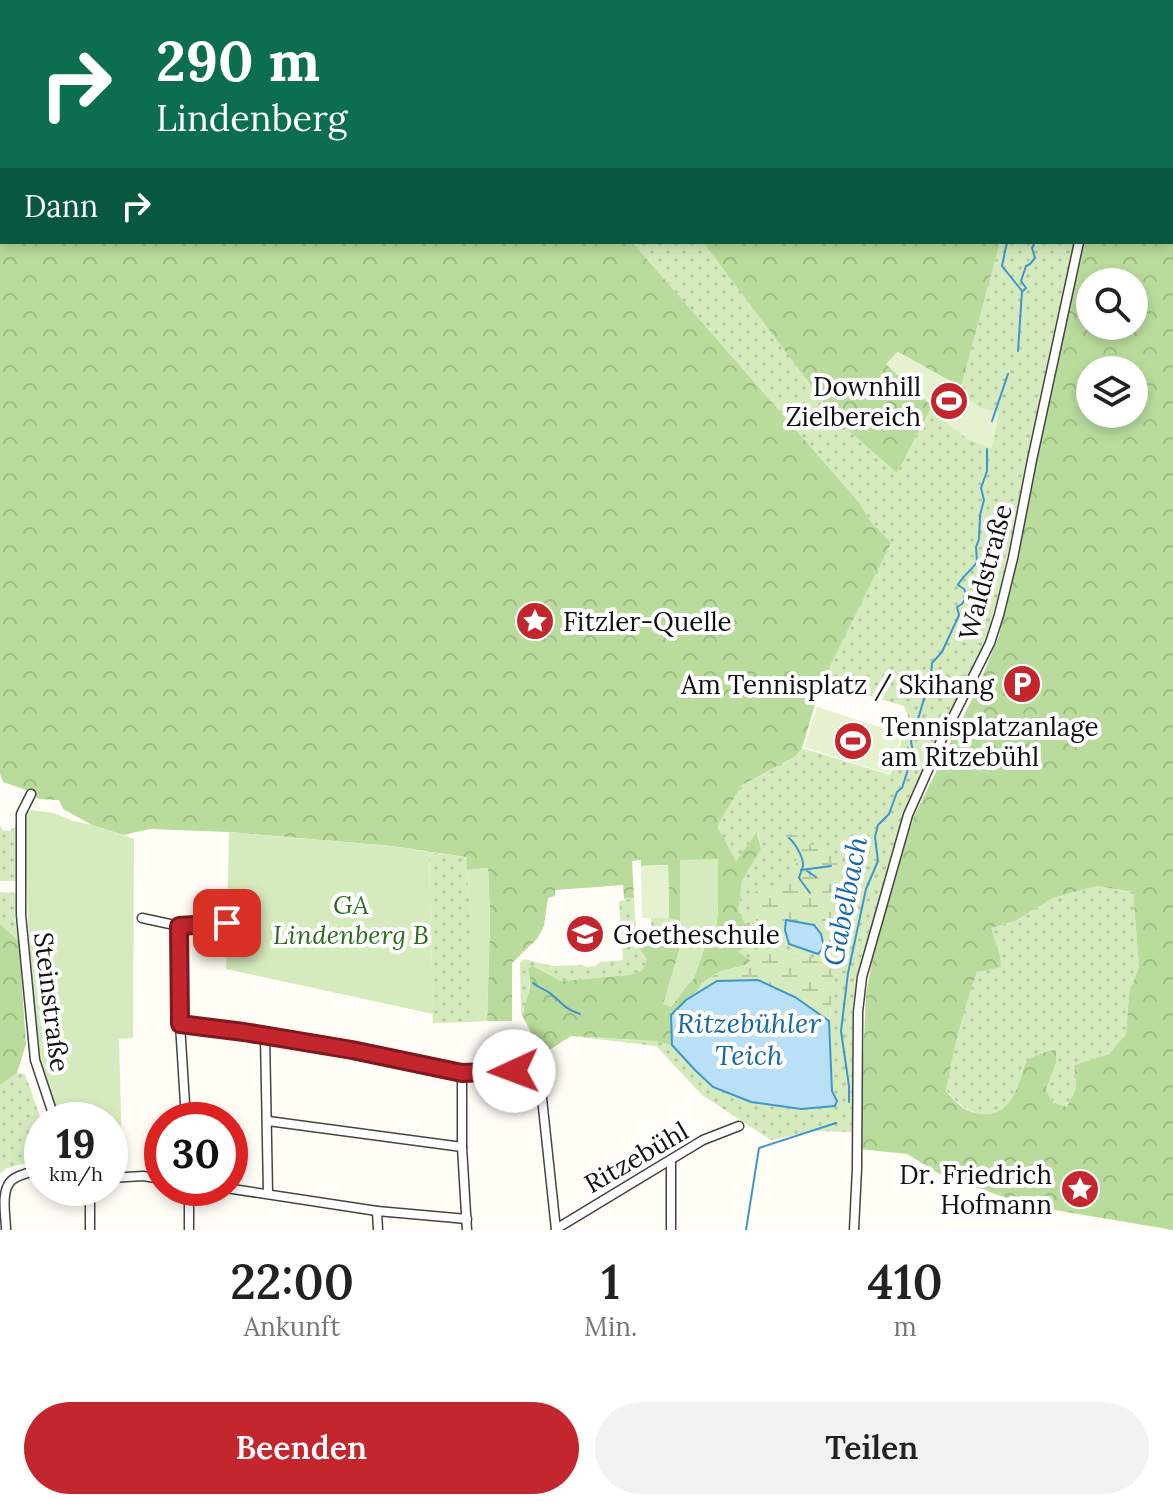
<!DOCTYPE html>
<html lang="de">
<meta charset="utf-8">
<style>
:root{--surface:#fff;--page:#f2f2f2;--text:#222;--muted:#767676;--accent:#c4262e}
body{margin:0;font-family:Lora,serif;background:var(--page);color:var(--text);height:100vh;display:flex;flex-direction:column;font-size:30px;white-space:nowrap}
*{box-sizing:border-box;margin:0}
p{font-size:26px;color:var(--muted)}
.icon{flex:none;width:44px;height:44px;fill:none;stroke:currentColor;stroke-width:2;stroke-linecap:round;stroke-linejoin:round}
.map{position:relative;height:1230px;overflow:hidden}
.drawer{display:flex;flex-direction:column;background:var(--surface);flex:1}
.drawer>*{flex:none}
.top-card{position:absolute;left:0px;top:0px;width:1174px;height:244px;box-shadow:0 4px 12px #0003;background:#0b6e4f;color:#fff;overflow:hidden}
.buttons{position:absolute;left:1076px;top:268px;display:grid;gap:16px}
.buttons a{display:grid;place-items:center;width:72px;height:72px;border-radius:50%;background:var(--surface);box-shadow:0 4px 12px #0003;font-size:40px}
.speed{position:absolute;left:24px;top:1102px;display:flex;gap:16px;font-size:40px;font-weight:700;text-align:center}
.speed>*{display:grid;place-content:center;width:104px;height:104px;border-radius:50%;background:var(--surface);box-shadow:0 4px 12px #0003;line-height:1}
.speed small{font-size:20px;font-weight:400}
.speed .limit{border:12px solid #d22;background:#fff;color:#111}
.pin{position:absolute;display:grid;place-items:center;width:68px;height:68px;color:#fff;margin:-34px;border-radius:16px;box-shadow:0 4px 12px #0006}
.me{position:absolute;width:88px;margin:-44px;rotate:268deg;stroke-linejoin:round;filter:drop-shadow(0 0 6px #0008)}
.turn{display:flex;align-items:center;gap:28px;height:168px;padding:0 24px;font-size:36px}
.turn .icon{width:104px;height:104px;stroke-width:2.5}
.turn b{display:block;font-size:56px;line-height:68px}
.then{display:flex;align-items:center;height:76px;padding:0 24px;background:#0003;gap:16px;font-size:30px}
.eta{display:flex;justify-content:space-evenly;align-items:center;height:136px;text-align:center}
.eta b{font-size:48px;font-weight:600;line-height:56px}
.action{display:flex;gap:16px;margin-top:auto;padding:16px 24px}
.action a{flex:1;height:92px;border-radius:48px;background:var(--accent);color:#fff;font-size:32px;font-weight:600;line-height:92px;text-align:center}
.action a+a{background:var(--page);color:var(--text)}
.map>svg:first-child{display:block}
.grass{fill:url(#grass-dots);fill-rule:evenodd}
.forest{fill:url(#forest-crowns);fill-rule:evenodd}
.wetland{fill:url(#wetland-marsh)}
.garden{fill:#d5ebbd}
.pitch{fill:#e6f2cf}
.water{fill:#b9e0f7;stroke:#3f96cf;stroke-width:2}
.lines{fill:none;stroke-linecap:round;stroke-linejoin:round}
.stream{stroke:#3f96cf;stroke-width:2}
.minor-casing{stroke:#444;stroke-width:11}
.minor{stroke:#fff;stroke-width:8}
.route-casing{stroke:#7f191e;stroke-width:20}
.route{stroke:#c4262e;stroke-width:14}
.labels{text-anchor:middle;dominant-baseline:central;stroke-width:8;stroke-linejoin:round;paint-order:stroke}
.poi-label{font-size:26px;fill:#111;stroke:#fff;text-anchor:end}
.street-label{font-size:26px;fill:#111;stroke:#fff}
.park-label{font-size:26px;font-style:italic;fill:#2f6b1f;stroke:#fff}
.water-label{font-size:28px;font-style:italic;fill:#1768a6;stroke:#fff}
</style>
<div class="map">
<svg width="1173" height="1230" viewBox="0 0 1173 1230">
<defs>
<pattern id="grass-dots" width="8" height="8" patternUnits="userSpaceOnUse" patternTransform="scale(2)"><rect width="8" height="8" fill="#d5ebbd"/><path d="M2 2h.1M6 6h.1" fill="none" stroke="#b6c8a1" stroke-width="1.8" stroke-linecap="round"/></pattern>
<pattern id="forest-crowns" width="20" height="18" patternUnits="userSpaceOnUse" patternTransform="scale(2)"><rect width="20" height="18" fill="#b9dc9c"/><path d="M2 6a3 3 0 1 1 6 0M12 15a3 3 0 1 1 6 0" fill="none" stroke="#9ebc85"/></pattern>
<pattern id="wetland-marsh" width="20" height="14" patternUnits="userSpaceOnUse" patternTransform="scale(2)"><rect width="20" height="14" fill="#d5ebbd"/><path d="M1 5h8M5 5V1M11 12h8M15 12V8" fill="none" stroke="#b6c8a1"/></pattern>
</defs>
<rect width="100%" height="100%" fill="#fffdf5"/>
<!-- grass -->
<g class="grass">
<path d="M632,242h71l194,231 33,-63 39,30 12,-32 -17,-11 -8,-13 5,2 39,-144h74l-73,345 -17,58 -67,141 -19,47 -40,140 -6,39 2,120 -40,-1 -43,9 -69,-45 -46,-49 -85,-10 83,5 18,4 23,25 18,17 98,21 19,-1 7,-6 -5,-10 -3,-70 2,-11 -21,-53 -44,-12 -15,16 -12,-9 -1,-40 4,-31 19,-32 -3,-16 -22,28 -20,-34 26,-42 54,-29 6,-8 88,27 19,-56 -5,-13 -82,-24 68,-139 -19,-21 -13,-21zM774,886l18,1 46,64 -7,10 -13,-7 -51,-18 -13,-44z"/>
<path d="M17,819l1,62h-18v-56l3,5 6,1 6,-4z"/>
<path d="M429,852l37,5 5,62v103l-38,1z"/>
<path d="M1097,886l36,6 6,75 -10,28 -3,39 -17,20 -35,11 2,23 -9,19 -15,-5 -6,-13 10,-26 -1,-13 -28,12c-4,11 -14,39 -22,46 -20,18 -46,-1 -59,-18l7,-41 11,-42 13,-35 23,-17 -10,-27 25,-7 38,-23z"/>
<path d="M0,892l18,1 -3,24 4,24 -19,-17z"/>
<path d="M634,898l2,36h16l-1,-16h26l-9,16 -16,4 -15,-1 -3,10 7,2 5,9v6l-4,7 -14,4 -68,6 -20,-10 -10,5 -2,24 -4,8 -1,6 -2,-1 -1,-50 4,-4 29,7 30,-1 3,2 10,-1 4,-4 23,-2 -4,-59z"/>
<path d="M17,1073l8,1 17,48v36l-37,11 -5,5v-89z"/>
</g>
<!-- forest -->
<g class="forest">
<path d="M0,0h490l1,2h-489v240h630l226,259 13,21 20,21 -69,139 -20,66 -6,8 -54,29 -25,41 19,35 21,-29 4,17 -19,32 -4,31 10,16 -9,24 12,9 -5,4 -25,6 -19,12 -8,12 -8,5 -14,15v30l-18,-4 -83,-5 -31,20 -3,-12 -16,-31 2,1c3,-18 11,-25 5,-45l4,-3 29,15 67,-6 14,-4 4,-7v-6l-6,-9 -11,-6 2,-4c12,-4 24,-1 37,-5l8,-15 -7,-1 -1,-53 -27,1v-6l-9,1 2,37 -10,1 -1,-14 -68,5v6l-7,2 -4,28 -7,13 -25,24v58h-25l3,-101 -2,-52 -21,2 -1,-13 -75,-11 -162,-14 -79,-3 -27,6 -31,-10 -29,-16 -4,-9 -20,-1 -10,-8 -26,-9 -3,-8zM718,859v47l-3,41 -10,-1 -11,32 -6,6 -17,23 -7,-4 16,-55z"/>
<path d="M534,0h559l-1,2h-557z"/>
<path d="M1103,0h70v1230l-130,-22 -31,-8 -71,-25 -34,-21 -48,-5 7,-155 11,-59 37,-119 62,-125 23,-55 35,-175 48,-219h90v-240h-69zM1090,282h44v44h-44zM1090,370h44v44h-44zM1097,886l36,6 6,75 -10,27 -3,40 -17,20 -35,11 2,23 -9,19 -15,-5 -6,-13 10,-26v-13c-10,2 -22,4 -29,12 -3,3 -3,8 -5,12 -7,20 -15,43 -40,40 -16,-1 -26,-11 -36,-23 7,-42 17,-80 31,-119l24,-5 -1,-12 -9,-27 24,-7 38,-23z"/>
<path d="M703,242h297l-39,145 -63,-35 -12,12 46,42 -35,67 -59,-52z"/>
<path d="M0,924l19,17 7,103 -9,29 -17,12z"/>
</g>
<!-- wetland -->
<g class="wetland">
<path d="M791,831l16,12 28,11 4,11 -6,26 12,23 -7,37 -6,10 -14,-7 6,-8 -39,-15 4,13c-31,-11 -37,-19 -35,-52l19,-6h8c21,-17 16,-27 8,-49z"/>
<path d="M765,945l45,12 22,13 2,15 -5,36 -34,-24 -78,-16 -23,14 8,-12 19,-12 26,-6z"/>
</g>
<!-- garden -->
<g class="garden">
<path d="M31,810l23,3 19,8 19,4 42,14 -1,199 -14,1 3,117h-12v-36h-51l-22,-61 -9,-136 -3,-91 1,-17z"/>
<path d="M229,832l162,14 38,6 4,162 -207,-45z"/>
<path d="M718,859v47l-3,42 -10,-1 -11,31 -6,6 -17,23 -8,-3 17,-56v-88z"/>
<path d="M488,868l2,52 -3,101 -16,1v-103l-4,-49z"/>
</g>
<!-- pitch -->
<g class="pitch">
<path d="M897,352l59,32 8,13 17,11 18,4 -7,36 -23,-8 -39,-30 2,-5 -46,-41z"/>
<path d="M817,707l85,27 -13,40 -85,-27z"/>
<path d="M668,865l1,53h-27l-1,-52z"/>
</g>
<!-- water -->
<g class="water">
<path d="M786,920l28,5 7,9 3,13 -6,7 -29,-10 -4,-14z"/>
<path d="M758,980l37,17 34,24 3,70 5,10 -2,5 -34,3 -50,-7 -38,-15 -18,-17 -23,-25 -1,-30 15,-15 31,-19z"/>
</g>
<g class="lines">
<!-- stream -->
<g class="stream">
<path d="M1072,0v2"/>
<path d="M1172,137h1"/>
<path d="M1007,242l-5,24 20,25 -4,60"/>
<path d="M1023,291l3,-3 -5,-7 5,-15 4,-2 5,-6 -3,-10 3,-6"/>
<path d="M992,421l16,-47"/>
<path d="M789,838c6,5 15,20 14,28 -1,4 -3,8 -4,12l11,15"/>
<path d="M801,870l30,-4"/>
<path d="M807,871l9,6"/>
<path d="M533,983c6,5 13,7 18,11 13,10 12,14 29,20"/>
<path d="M28,1032l3,28"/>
<path d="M849,1102v-16l-8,-55 7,-58 18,-84 12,-28 -3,-24 3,-12 11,-11 8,-22 5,-4 8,-25 5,-3 -4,-18 20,-66 1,-13 10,-11 17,-37 -2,-8 5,-3 5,-8 -3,-7 -6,-4c5,-10 13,-14 19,-23l-1,-15 3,-8 1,-24 4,-15 -3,-12 6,-17v-22"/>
<path d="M746,1230l13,-82 77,-25"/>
</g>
<defs>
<g id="minor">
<path d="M1099,0v2"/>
<path d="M31,794l-10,20v101l14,145 20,60"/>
<path d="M142,918l37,8 1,98 6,96"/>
<path d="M179,926l48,-3"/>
<path d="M180,1024l85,12 87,14 110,23 77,-3 17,160"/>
<path d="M265,1036l3,157"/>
<path d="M462,1073v74l5,83"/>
<path d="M268,1121l194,26"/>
<path d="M671,1160v70"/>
<path d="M110,1178l33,-2 19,3"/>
<path d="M90,1188v42"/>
<path d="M189,1188v42"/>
<path d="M226,1188l151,23 90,8"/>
<path d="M377,1211l1,19"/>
<path d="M556,1229l147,-89 36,-14"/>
<path d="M6,1230c0,-13 -6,-40 6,-50 7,-6 21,-8 30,-11"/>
<path d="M854,1230l3,-62 1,-156 4,-35 46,-162 32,-72 50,-100 9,-28 14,-57 19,-98 47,-218"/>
</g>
</defs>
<!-- minor casing -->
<use href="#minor" class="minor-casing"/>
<!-- minor -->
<use href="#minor" class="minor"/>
</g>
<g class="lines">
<defs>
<path id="route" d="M227,923l-48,3 1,98 64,8 108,18 110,23 52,-2"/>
</defs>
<!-- route casing -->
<use href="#route" class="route-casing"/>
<!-- route -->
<use href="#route" class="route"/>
</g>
<!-- icons -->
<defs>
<symbol id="stadium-disc" viewBox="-11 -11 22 22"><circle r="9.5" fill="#c4262e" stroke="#fff"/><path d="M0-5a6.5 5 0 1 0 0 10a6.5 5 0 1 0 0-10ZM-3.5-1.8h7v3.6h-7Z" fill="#fff"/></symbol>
<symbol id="sight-disc" viewBox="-11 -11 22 22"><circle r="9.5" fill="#c4262e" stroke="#fff"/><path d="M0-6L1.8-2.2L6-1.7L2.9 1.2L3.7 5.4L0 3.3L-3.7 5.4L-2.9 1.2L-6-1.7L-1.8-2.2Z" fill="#fff"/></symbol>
<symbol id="parking-disc" viewBox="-11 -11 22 22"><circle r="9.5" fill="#c4262e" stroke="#fff"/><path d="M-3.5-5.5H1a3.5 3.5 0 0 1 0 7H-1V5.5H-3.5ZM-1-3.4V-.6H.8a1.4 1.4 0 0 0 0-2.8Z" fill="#fff"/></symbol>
<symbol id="school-disc" viewBox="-11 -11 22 22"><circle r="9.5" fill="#c4262e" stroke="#fff"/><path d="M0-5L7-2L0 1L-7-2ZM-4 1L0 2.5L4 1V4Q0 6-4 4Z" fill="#fff"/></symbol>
</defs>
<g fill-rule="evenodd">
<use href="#stadium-disc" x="927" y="379" width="44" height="44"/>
<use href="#sight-disc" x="513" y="599" width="44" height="44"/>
<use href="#parking-disc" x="1000" y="662" width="44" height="44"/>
<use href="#stadium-disc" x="831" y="719" width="44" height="44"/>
<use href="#school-disc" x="563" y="912" width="44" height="44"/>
<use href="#sight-disc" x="1058" y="1167" width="44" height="44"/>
</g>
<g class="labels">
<!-- poi labels -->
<g class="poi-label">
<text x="921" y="386">Downhill<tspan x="921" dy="30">Zielbereich</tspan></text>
<text x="563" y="621" text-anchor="start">Fitzler-Quelle</text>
<text x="994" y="684">Am Tennisplatz / Skihang</text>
<text x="881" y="726" text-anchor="start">Tennisplatzanlage<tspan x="881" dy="30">am Ritzebühl</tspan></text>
<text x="613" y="934" text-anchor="start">Goetheschule</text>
<text x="1052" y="1174">Dr. Friedrich<tspan x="1052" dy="30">Hofmann</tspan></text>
</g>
<!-- street labels -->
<g class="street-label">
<text transform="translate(985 572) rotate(-75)">Waldstraße</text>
<text transform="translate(52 1002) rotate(83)">Steinstraße</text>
<text transform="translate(636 1157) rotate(-30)">Ritzebühl</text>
</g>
<!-- park labels -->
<g class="park-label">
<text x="351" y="904">GA<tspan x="351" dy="30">Lindenberg B</tspan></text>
</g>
<!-- water labels -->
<g class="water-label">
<text transform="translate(845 901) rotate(-79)">Gabelbach</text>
<text x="749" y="1023">Ritzebühler<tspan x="749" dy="32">Teich</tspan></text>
</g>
</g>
</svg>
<div class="buttons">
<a><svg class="icon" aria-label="search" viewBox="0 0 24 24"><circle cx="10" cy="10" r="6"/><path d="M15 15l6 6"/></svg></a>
<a><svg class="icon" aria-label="layers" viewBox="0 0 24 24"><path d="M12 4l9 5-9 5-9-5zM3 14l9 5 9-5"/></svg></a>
</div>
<div class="speed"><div>19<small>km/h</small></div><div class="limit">30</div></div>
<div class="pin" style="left:227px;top:923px;background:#d93025"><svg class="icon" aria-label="arrive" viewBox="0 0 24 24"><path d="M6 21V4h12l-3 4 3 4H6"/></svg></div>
<svg class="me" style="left:514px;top:1071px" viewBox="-20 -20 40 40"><circle r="19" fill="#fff"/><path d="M0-13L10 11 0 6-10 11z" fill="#c4262e"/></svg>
<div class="top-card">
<div class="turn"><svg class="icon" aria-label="right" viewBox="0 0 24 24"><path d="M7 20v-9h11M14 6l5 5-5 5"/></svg><div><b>290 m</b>Lindenberg</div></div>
<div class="then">Dann<svg class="icon" aria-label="right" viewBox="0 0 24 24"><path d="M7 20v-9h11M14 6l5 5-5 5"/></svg></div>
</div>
</div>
<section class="drawer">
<div class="eta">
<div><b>22:00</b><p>Ankunft</p></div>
<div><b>1</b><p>Min.</p></div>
<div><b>410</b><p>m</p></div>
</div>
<div class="action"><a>Beenden</a><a>Teilen</a></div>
</section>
